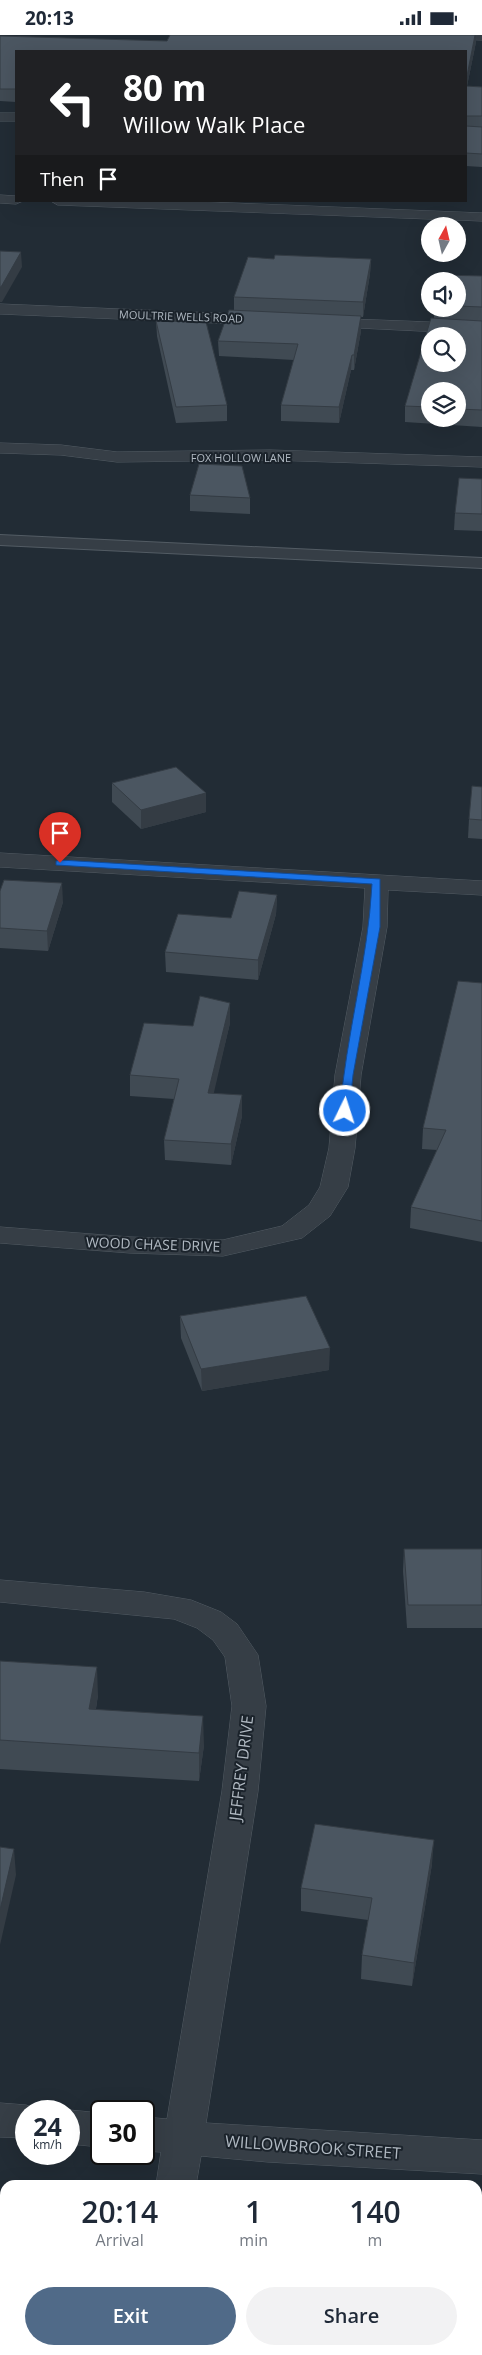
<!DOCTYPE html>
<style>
:root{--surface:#fff;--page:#f2f2f3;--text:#1f2937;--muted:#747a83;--accent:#506a88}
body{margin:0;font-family:"Open Sans",sans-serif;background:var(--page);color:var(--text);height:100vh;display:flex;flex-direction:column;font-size:19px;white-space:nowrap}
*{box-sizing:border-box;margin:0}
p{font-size:16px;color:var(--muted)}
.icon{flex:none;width:28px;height:28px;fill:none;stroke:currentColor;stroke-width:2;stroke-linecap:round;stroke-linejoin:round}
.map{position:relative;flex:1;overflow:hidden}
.panel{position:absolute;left:0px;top:2145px;width:482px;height:175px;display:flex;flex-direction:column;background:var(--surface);border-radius:15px 15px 0 0;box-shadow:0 5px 20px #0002}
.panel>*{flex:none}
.top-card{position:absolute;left:15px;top:15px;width:452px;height:152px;border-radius:0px;box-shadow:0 5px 20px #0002;background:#202124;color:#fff;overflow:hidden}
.needle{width:32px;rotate:8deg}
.fabs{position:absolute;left:421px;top:182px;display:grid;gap:10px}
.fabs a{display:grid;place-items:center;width:45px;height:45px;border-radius:50%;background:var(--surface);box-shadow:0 5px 20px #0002;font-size:25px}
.speed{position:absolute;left:15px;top:2065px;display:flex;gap:10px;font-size:25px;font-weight:700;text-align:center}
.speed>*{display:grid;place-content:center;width:65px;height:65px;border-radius:50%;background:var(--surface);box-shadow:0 5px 20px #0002;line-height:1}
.speed small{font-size:12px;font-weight:400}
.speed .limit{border:2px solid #111;border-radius:8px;background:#fff;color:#111}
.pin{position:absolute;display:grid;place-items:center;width:42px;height:42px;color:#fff;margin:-51px -21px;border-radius:50% 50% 50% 0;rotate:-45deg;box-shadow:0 0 5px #0007}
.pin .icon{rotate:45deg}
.me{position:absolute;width:55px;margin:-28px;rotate:4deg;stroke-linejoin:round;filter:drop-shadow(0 0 4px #0008)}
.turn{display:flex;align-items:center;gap:18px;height:105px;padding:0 25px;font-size:22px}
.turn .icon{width:65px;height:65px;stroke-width:2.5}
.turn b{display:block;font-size:35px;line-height:42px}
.then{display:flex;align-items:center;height:48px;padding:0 25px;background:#0003;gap:10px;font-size:19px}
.eta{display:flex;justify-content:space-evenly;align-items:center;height:85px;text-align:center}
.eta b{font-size:30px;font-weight:600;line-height:35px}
.primary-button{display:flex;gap:10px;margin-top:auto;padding:10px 25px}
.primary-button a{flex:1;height:58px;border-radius:30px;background:var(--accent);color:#fff;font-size:20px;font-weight:600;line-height:58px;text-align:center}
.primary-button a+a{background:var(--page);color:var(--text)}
.status{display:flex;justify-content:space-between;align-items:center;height:35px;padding:0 25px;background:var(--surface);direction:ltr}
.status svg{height:14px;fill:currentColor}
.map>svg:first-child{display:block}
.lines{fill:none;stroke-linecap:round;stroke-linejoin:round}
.lane-casing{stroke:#535c64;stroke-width:2}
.street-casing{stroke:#535c64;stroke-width:1}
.lane{fill:#363e46;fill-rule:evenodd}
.street{fill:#363e46;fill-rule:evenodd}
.wall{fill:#404a53;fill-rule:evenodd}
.shaded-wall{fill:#343c44}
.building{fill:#4b5661;stroke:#343c44;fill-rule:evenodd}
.route{fill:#1a73e8;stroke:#114b97}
.labels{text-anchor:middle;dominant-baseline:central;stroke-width:4;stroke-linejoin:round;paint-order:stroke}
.far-street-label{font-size:11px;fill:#b0b9c2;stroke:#1b232b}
.street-label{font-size:14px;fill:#b0b9c2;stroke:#1b232b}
.near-street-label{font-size:16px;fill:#b0b9c2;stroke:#1b232b}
</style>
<div class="status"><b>20:13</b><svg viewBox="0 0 49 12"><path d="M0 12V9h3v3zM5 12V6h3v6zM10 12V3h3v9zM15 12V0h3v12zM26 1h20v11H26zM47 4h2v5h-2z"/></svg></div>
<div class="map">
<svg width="482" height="2320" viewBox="0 0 482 2320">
<rect width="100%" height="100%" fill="#222c35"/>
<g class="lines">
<defs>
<path id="lane" d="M0,500l482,23v10l-482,-23z"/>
<g id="street">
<path d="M447,0h35v5l-29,-1z"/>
<rect x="0" y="78" width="16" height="8"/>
<path d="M0,160l16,1v5h7l-7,3 -16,-1z"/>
<path d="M51,166h132l299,12v8l-424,-16z"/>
<path d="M0,269l263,11 6,2 2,3 -2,3 -6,2 -263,-11z"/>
<path d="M324,283l158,6v10l-164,-8 -2,-3 2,-3z"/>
<path d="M0,408l61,2 56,7 153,-2 212,7v10l-212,-7 -153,2 -56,-7 -61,-2z"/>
<path d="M0,818l482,28v14l-94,-5 -1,37 -26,148 -6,73 -7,39 -18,29 -28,22 -79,18 -93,-3 -130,-10v-16l130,10 93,3 59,-14 27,-21 11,-18 9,-39 6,-73 28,-148 2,-39 -365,-21z"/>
<path d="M0,1545l144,12 47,8 30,12 16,12 21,31 8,51 -8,85 -52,332 276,17v34l-214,-12 -67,-6 -5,29h-40l5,-33 -17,-1v-34l23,2 55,-328 10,-85 -7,-49 -12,-17 -16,-12 -23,-9 -174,-17z"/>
<path d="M0,2068l26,2 14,5 -14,1v27l-26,-1z"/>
<path d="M69,2075l32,3v34l-32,-3v-33h-2z"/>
<path d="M128,2315h42l-1,5h-42z"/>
</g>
</defs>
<!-- lane casing -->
<use href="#lane" class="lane-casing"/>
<!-- street casing -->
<use href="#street" class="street-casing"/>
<!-- lane -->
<use href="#lane" class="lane"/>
<!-- street -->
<use href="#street" class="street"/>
</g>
<!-- wall -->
<g class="wall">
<path d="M476,0v7l-9,44 15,1v80l-16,-1v-115h-450v51l-16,-1v-65l167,5z"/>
<path d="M274,224h97l-1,15 -7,43h-2v14l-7,39h-3l-12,53 -58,-2v-16l13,-45 -75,-4 -1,-15 16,-31v-13z"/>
<path d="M482,241v151l-77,-5v-16l29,-87v-10h24v-28zM430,356h28v28h-28z"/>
<path d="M156,286l71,84v16l-51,2 -19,-87z"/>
<path d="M482,444v52l-28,-1 1,-17z"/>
<path d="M190,460l60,3v16l-60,-3z"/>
<path d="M112,748l94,29 -65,17 -29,-27z"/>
<path d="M482,752v52l-14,-1 1,-19z"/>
<path d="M0,856l63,11 -15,49 -48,-3z"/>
<path d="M277,860l-1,19 -18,66 -92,-8 -1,-20z"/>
<path d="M482,948v259l-72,-14 1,-21 26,-57 -15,-1 1,-21z"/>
<path d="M230,968v20l-17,70 29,23 -11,49 -66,-5 -1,-20 10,-41 -44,-3v-21l63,-49z"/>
<path d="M180,1281l149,54 -127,21 -21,-53z"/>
<path d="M404,1514h78v79h-75l-4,-57z"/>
<path d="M0,1626l98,34 -2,14 108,36 -5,36 -199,-12z"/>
<path d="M432,1829l-20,122 -51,-7 1,-24 6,-35 -67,-9v-23z"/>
</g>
<!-- shaded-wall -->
<g class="shaded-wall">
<path d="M475,0h1v7l-10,49v-10z"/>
<path d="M21,217l1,15 -20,35h-2v-15z"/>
<path d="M371,224l-1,15 -7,43v-15z"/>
<path d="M361,281v15l-7,39v-15z"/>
<path d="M352,320l-1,15 -12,53v-16z"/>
<path d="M206,758v19l-65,17v-19z"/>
<path d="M62,848l1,19 -15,49 -1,-20z"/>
<path d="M277,860l-1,19 -18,66v-20z"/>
<path d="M230,968v20l-21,91 -1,-21z"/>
<path d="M242,1060v21l-11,49v-21z"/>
<path d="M330,1313l-1,22 -127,21 -1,-22z"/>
<path d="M97,1632l1,28 -7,43 -2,-29z"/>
<path d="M203,1681l1,29 -5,36v-28z"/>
<path d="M434,1805l-2,24 -20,122 2,-23z"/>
<path d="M14,1814l2,26 -16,70v-35z"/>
</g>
<!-- building -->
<g class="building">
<path d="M170,0h305l-9,46v-30h-450v38h-16v-53l167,5z"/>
<path d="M466,51l16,1v29h-16z"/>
<path d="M466,91l16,1v27l-16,-1z"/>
<path d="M0,216l21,1 -20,35h-1z"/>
<path d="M275,220l96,4 -8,43 -129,-5 14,-40 26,2z"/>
<path d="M442,240l40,1v31l-24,-1v-25h-18z"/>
<path d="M229,275l132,6 -7,39h-2l-13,52 -58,-2 17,-61 -80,-3z"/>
<path d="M431,283l51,3v89l-24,-1v-18h-28v16l-25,-1zM430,301h28v28h-28z"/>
<path d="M156,286l50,1 21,83 -51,2z"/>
<path d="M199,429l43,2 8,32 -60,-3z"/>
<path d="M459,443l23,1v35l-27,-1z"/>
<path d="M176,732l30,26 -65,17 -29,-27z"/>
<path d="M472,751l10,1v33l-13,-1z"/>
<path d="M4,845l58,3 -15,48 -47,-3v-37z"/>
<path d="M239,856l38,4 -19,65 -93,-8 13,-38 53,4z"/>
<path d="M458,946l24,2v238l-71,-14 35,-77 -23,-2z"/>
<path d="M200,961l30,7 -22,90 34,2 -11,49 -67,-4 15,-61 -49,-4 14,-52 49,3z"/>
<path d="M306,1261l24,52 -129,21 -21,-53z"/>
<path d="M404,1514h78v56h-74z"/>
<path d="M0,1626l97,6 -8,42 114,7 -4,37 -199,-13z"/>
<path d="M315,1789l119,16 -20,123 -52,-8 10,-57 -71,-10z"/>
<path d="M0,1812l14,2 -14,61z"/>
<path d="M278,2315h134l-1,5h-134z"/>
</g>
<!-- route -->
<path class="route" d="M60,825l320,19v48l-27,148 -4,39 -4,1 -5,-4c6,-76 28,-150 32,-227l-316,-19v-4z"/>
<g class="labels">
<!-- far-street labels -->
<g class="far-street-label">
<text transform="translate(181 281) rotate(2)">MOULTRIE WELLS ROAD</text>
<text x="241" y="422">FOX HOLLOW LANE</text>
</g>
<!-- street labels -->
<g class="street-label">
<text transform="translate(153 1209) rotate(2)">WOOD CHASE DRIVE</text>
</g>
<!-- near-street labels -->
<g class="near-street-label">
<text transform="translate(241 1733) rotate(-83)">JEFFREY DRIVE</text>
<text transform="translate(313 2112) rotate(4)">WILLOWBROOK STREET</text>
</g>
</g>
</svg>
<div class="fabs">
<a><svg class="needle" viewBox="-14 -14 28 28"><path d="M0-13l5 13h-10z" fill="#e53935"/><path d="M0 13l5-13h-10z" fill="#747a83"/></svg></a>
<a><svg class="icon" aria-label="sound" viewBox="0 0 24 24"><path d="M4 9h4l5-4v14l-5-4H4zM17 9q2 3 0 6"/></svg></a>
<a><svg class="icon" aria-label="search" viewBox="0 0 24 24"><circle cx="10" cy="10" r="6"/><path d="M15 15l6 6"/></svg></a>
<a><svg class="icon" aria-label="layers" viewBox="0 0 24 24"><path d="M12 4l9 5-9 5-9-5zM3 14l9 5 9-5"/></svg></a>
</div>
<div class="speed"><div>24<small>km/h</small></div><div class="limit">30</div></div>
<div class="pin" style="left:60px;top:828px;background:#d93025"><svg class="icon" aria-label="arrive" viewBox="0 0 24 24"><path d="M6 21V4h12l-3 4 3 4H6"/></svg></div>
<svg class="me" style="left:345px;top:1076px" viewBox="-20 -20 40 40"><circle r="17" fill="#1a73e8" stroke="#fff" stroke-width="3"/><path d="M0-11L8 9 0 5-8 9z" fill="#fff"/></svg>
<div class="top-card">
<div class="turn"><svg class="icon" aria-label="left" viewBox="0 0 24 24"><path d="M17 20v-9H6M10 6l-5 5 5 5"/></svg><div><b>80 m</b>Willow Walk Place</div></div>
<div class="then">Then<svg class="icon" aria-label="arrive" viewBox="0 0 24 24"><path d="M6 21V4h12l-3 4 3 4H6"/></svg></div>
</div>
<section class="panel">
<div class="eta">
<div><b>20:14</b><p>Arrival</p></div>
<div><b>1</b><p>min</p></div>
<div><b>140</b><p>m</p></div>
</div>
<div class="primary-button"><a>Exit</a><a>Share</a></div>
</section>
</div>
